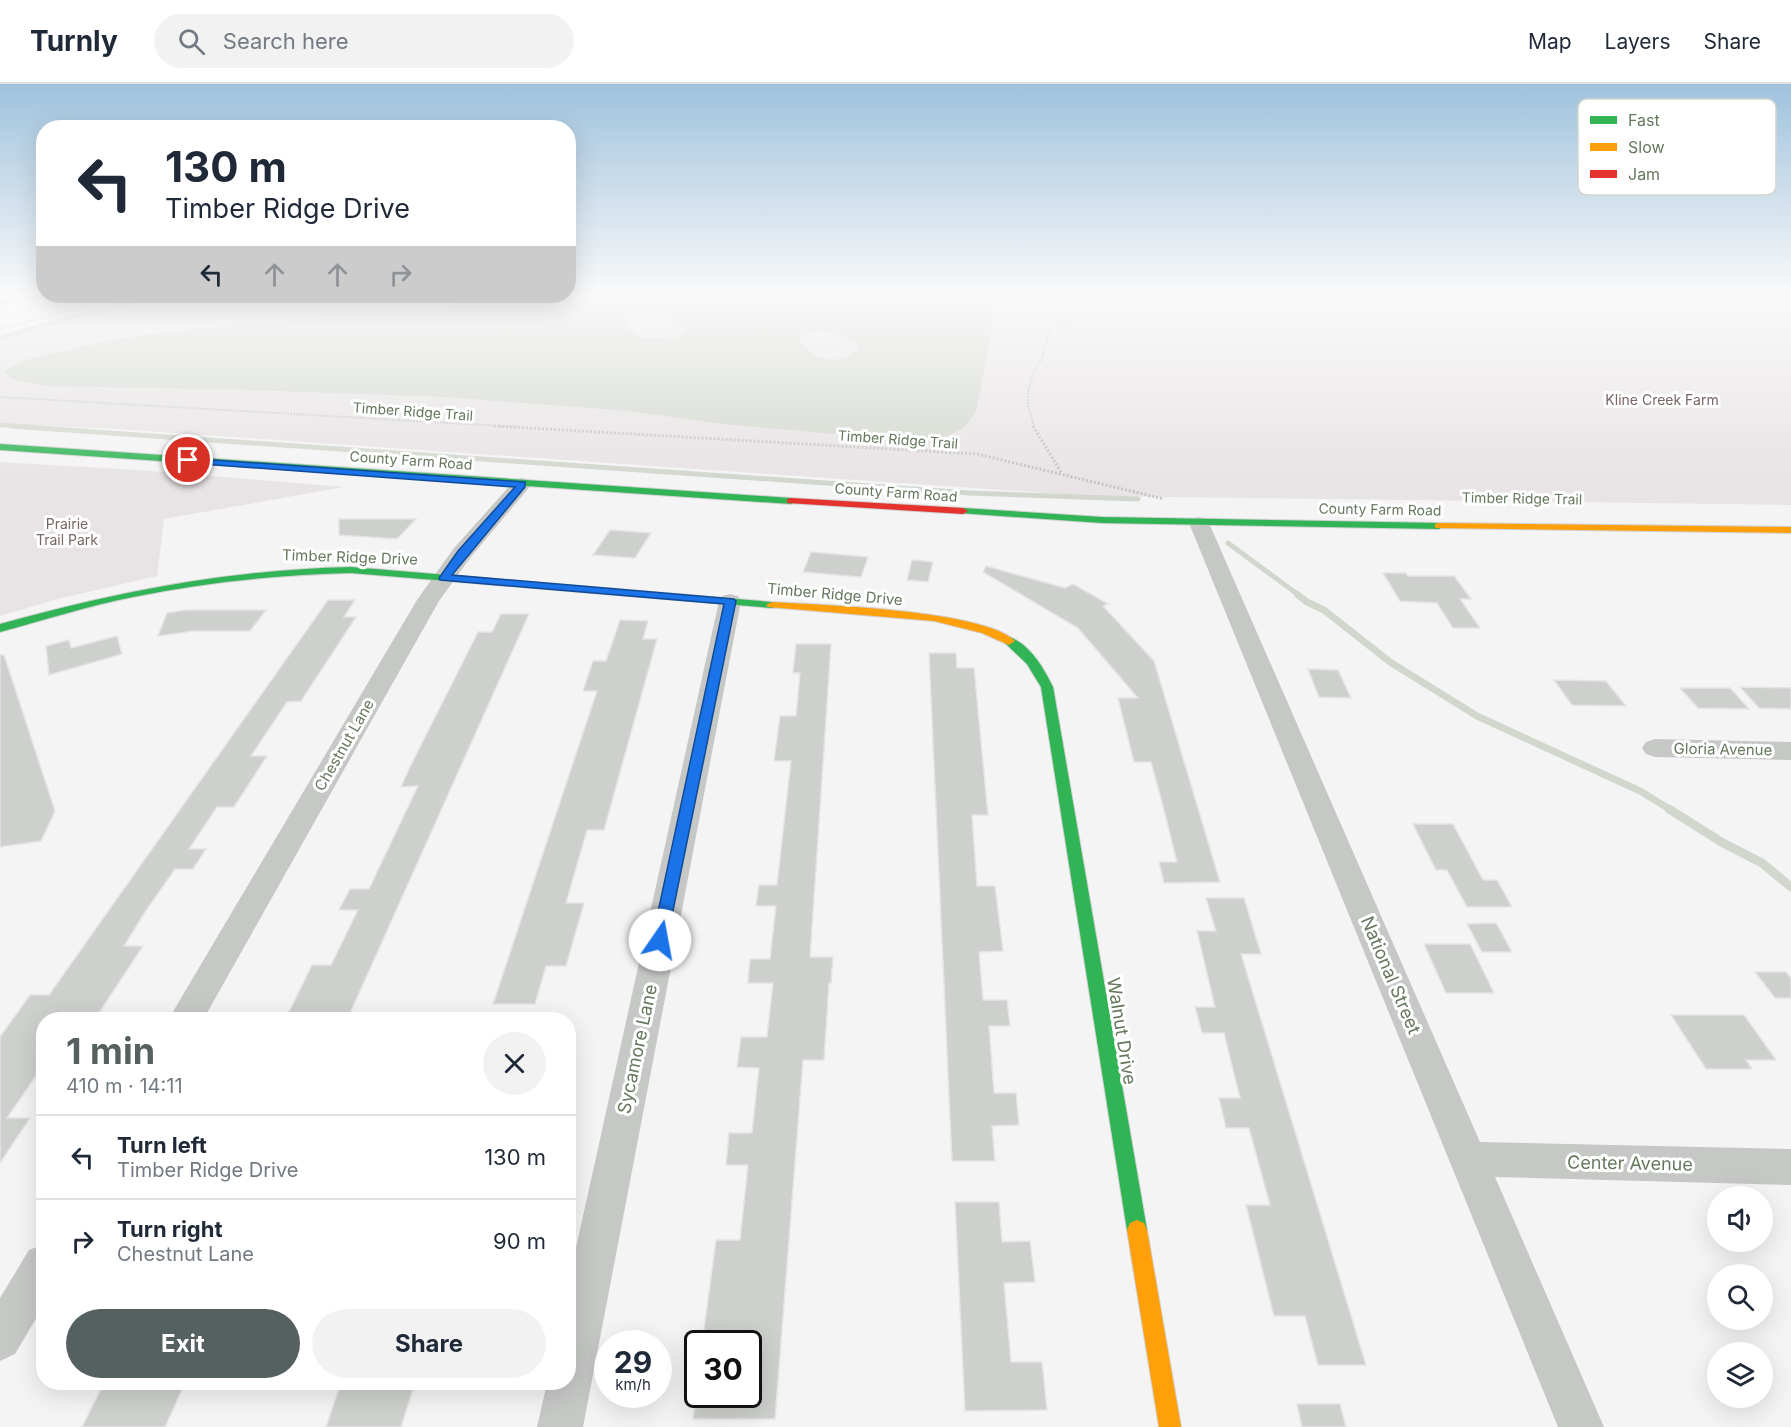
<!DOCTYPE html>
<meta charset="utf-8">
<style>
:root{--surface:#fff;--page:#f2f2f3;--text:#1f2937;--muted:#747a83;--line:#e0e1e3;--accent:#556060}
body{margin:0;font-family:Inter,sans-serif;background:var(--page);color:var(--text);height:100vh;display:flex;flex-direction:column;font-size:22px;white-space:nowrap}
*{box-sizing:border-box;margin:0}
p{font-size:20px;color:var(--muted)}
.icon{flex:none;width:33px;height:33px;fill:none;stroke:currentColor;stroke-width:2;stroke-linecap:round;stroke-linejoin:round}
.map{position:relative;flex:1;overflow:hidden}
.sheet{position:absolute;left:36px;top:928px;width:540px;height:378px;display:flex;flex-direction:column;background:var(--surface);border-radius:24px;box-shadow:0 6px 24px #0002}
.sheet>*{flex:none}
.guide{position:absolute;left:36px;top:36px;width:540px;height:183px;border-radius:24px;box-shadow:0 6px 24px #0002;background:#fff;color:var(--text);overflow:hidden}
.fabs{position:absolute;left:1707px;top:1102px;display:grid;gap:12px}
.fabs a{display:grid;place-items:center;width:66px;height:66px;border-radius:50%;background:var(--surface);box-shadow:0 6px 24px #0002;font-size:30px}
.speed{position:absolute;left:594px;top:1246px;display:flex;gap:12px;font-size:30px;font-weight:700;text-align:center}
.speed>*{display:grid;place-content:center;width:78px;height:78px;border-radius:50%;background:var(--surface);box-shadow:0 6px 24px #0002;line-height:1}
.speed small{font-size:15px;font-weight:400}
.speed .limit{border:3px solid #111;border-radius:9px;background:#fff;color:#111}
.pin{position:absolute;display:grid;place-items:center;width:51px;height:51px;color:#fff;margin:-26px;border:3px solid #fff;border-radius:50%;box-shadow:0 2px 6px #0007}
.me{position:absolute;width:66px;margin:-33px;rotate:12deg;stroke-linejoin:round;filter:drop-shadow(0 0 4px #0008)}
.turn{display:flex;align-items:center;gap:21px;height:126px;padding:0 30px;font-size:27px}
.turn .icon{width:78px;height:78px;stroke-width:2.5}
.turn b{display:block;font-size:42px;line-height:51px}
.lanes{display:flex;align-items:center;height:57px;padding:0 30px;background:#0003;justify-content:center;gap:30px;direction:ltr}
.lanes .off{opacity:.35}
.round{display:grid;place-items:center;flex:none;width:63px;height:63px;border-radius:32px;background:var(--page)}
.summary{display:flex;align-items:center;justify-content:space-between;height:102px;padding:0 30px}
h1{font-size:36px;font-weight:700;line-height:45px;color:var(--accent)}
.primary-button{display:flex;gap:12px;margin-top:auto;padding:12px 30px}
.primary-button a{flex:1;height:69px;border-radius:36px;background:var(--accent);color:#fff;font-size:24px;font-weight:700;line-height:69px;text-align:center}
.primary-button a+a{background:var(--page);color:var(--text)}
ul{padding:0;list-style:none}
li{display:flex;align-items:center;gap:18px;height:84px;padding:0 30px;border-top:2px solid var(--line)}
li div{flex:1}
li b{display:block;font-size:22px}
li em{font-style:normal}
header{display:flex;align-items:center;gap:36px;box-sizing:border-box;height:84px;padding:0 30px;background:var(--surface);border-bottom:2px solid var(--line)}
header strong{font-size:28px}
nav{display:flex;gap:33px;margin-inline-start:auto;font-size:21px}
.search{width:420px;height:54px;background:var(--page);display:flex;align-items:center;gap:15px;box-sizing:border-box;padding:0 21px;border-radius:33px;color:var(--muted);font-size:22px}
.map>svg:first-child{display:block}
.green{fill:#e8e3e4}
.water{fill:#d2d7cd;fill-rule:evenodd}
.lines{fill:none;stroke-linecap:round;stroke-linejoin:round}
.stream-far3{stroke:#d2d7cd;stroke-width:4.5}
.stream-far2{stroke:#d2d7cd;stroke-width:5}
.stream-far1{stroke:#d2d7cd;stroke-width:7}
.stream{stroke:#d2d7cd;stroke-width:9}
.building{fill:#ced0cd;stroke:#e4e4e4;stroke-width:1.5}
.fast-casing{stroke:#d0d1d0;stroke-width:2}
.slow-casing{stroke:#d0d1d0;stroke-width:2}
.jam-casing{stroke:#d0d1d0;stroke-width:2}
.path-far1{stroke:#c4c5c3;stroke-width:2;stroke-dasharray:1.5 1.5;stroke-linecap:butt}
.path{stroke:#c4c5c3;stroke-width:3;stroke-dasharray:2 2;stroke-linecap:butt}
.lane{fill:#c6c8c6;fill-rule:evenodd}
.street{fill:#c6c8c6;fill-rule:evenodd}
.fast{fill:#30b455;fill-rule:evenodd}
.slow{fill:#ff9f0a;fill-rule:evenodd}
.jam{fill:#e5322d;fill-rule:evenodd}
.route{fill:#1a73e8;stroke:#114b97;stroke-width:1.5}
.labels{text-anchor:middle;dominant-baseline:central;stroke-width:6;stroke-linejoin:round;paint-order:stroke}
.far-park-label{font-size:14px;fill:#7a6765;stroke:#fff}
.far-street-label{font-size:14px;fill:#66785e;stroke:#fff}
.street-label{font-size:15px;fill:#66785e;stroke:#fff}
.near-street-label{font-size:18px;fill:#66785e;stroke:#fff}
.key{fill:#fff;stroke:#d1d6cf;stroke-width:1.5}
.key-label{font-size:16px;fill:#66785e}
</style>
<header>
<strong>Turnly</strong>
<div class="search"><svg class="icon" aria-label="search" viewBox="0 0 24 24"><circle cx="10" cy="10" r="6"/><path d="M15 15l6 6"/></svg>Search here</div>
<nav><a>Map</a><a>Layers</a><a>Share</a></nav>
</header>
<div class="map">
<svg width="1791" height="1343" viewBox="0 0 1791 1343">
<rect width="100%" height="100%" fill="#f5f4f5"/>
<!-- green -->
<g class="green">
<path d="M569,210h1222v211l-702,-9 -988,-68 -101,-4v-87l154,-41h414z"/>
<path d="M0,378l137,8 207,17 -180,32 -7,57 -99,23 -58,17z"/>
</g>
<!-- water -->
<path class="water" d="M569,210h420l3,18 -1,23 -15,77 -13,16 -21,10 -108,-4 -112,-10 -93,-13 -184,-14 -195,-7 -202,-4 -37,-7 -6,-7 6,-5 17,-8 79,-18 48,-8 193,-19 57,-1 35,-4 53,-13h75zM640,229h10l25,10 9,9 -9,5 -34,1 -15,-12v-10zM818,247c14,1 26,6 39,12l1,6c-16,19 -52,11 -59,-12z"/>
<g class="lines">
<!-- stream-far3 -->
<g class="stream-far3">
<path d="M0,253l151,-41"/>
<path d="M0,341l33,2"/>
</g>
<!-- stream-far2 -->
<g class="stream-far2">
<path d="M11,342l958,67 169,6"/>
<path d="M1228,459l72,53"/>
</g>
<!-- stream-far1 -->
<path class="stream-far1" d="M1298,511l9,7 17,8 66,52 87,54 163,75 31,19"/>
<!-- stream -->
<path class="stream" d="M1669,725l54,34 39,20 29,24"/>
</g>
<!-- building -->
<g class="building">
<path d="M339,435h77l-19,20 -58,-4z"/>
<path d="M610,446l41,3 -16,25 -42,-3z"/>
<path d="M811,468l57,5 -7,20 -58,-5z"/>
<path d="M912,476l21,2 -5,20 -21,-2z"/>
<path d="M986,482l79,22 8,-4 35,20 -5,2 51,55 66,221 -56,1 -5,-21h18l-15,-60 -11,-40h-17l-16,-64h20l-60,-70 -95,-56z"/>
<path d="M1383,489h23l2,3h46l17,23h-11l20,29h-27l-16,-25 -37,-2z"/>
<path d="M328,516h27l-11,17h12l-55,84 -14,1 -36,54h16l-33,51h-17l-28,42h17l-13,20h-18l-30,43 -21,34h19l-46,70h-30l-3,4h-20v44l-37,54h23l-30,45v-126l30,-42h19z"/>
<path d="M186,526h80l-16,21h-57l-35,5 9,-23z"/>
<path d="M501,530h28l-182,406h-62l27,-55h19l27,-55h-19l11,-21h19l49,-103 -17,1 9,-20 68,-135h14z"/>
<path d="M620,536l28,1 -5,18h14l-53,191h-17l-21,73h18l-18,63h-20l-11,38h-42l104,-313h-14l10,-30h13z"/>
<path d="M117,552l5,18 -73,21 -3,-29 23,-6 2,8z"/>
<path d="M796,560h35l-21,313h23l-2,26h-2l-5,77h-21l-28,359h-82l3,-24h52v-51h-46l14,-104h24l8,-75h-22l3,-32h23l7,-65 -22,-1 4,-30h26l6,-54h-25l2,-24h20l6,-53h-20l3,-21h18l14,-124h-17l6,-45h16l4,-43h-7z"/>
<path d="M929,569h27l1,15h17l14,147h-16l5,71h18l8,65 -24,1 4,48h24l3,26h-21l5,67h22l3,32 -27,1 3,35h-43z"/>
<path d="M0,571h4l51,156 -14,30 -41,6z"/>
<path d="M1308,585l30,1 13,28 -32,-1z"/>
<path d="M1554,596l52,1 20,25 -54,-1z"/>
<path d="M1740,603l51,1v21l-32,-1z"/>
<path d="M1680,604h50l19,21 -51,-1z"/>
<path d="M1413,740h40l30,56h14l15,27h-45l-20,-37h-11z"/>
<path d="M1206,814h38l17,56h-20l125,411h-48l-13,-49h-31l-28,-111h24l-21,-77h-23l-7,-30h21l-16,-65h-22l-7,-26h20l-18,-76h19z"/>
<path d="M1496,839l16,29h-30l-15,-28z"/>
<path d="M1424,860h46l24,49h-48z"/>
<path d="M1755,888h31l5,6v20h-16z"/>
<path d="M1671,931h73l32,45h-30l6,9h-46z"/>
<path d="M955,1118h44l3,40 28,-1 5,41 -31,1 7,79h31l5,48 -82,1z"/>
<path d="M131,1299h54l-20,44h-83l20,-40h27z"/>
<path d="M341,1299h74l-14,44h-75z"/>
<path d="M1297,1320h43l6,23h-44z"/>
</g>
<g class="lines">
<defs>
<g id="fast">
<path d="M0,360l791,54 5,3 -5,3 -791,-54z"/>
<path d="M963,424l139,9 337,6 5,3 -5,3 -337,-6 -143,-10v-4z"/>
<path d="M351,483l421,35 6,3 -6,3 -421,-35c-74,2 -146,9 -218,24 -45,9 -89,23 -133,35v-8c120,-33 226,-54 351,-57z"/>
<path d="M1009,553c21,7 35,32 44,50l94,543 -3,7 -7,3 -7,-3 -3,-7 -86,-543 -14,-23 -24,-23z"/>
</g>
<g id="slow">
<path d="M1439,439l352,4v6l-356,-5v-4z"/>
<path d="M772,518c48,3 212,8 243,39l-6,4 -27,-12 -48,-12 -166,-14 -2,-2z"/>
<path d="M1137,1136l7,3 3,7 34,197h-22l-32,-197 3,-7z"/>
</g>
<path id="jam" d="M791,414l172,10 5,3 -5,3 -176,-11v-4z"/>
</defs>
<!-- fast casing -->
<use href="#fast" class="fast-casing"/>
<!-- slow casing -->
<use href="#slow" class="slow-casing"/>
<!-- jam casing -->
<use href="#jam" class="jam-casing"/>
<!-- path-far1 -->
<g class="path-far1">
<path d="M0,245l122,-33"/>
<path d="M0,313l519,30"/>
<path d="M1034,343l-6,-22v-13l5,-19 9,-15 9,-29 26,-12 1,-12 -8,-11"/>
</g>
<!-- path -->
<g class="path">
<path d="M494,342l483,28 187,45"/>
<path d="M1033,342l28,46"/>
</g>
<!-- lane -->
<path class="lane" d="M1776,210l15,2v4l-14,-5z"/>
<!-- street -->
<g class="street">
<path d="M18,210h22l-2,3 -38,9v-8z"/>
<path d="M522,394l7,2 3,4 -62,74 -31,43 -236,419h-35l249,-420 37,-52 61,-68z"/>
<path d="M1199,433l7,2 3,4 271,619 311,7v36l-296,-8 109,250h-46l-369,-904 3,-4z"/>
<path d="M730,510l8,2 3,5 -158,826h-46l10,-44h21v-99l151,-683 3,-5z"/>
<path d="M1655,655l136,3v18l-136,-3 -9,-3 -4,-6 4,-6z"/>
<path d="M44,1160v61l-29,49 -15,7v-63l29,-48z"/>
</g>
<!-- fast -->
<use href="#fast" class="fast"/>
<!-- slow -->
<use href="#slow" class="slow"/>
<!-- jam -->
<use href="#jam" class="jam"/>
</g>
<!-- sky -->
<linearGradient id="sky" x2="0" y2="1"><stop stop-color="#9fc2dd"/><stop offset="0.53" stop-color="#fafafa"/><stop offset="1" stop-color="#fafafa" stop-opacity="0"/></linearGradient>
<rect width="1791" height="398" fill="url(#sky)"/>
<!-- route -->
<path class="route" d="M185,374l340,24v5l-73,88 282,24 2,2 -70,344 -6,2 -6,-2 -2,-5 72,-336 -284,-24 -1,-2 19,-27 57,-64 -327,-24 -3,-1z"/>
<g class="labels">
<!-- far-park labels -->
<g class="far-park-label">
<text x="1662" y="315">Kline Creek Farm</text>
<text x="67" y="439">Prairie<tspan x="67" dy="16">Trail Park</tspan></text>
</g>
<!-- far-street labels -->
<g class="far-street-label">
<text transform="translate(413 327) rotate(4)">Timber Ridge Trail</text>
<text transform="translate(898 355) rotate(4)">Timber Ridge Trail</text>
<text transform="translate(411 376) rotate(4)">County Farm Road</text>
<text transform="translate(896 408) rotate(4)">County Farm Road</text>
<text transform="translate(1522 414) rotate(1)">Timber Ridge Trail</text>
<text transform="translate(1380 425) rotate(1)">County Farm Road</text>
</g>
<!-- street labels -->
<g class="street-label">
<text transform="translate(350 473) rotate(2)">Timber Ridge Drive</text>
<text transform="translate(835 510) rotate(5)">Timber Ridge Drive</text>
<text transform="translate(344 661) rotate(-60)">Chestnut Lane</text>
<text transform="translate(1723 665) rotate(1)">Gloria Avenue</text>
</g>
<!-- near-street labels -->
<g class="near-street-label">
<text transform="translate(1391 891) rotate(67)">National Street</text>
<text transform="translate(1122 947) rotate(81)">Walnut Drive</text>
<text transform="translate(637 965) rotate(-78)">Sycamore Lane</text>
<text transform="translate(1630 1079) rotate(1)">Center Avenue</text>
</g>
</g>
<!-- legend -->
<rect x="1578" y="15" width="198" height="96" rx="9" class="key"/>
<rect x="1590" y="32" width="27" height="8" fill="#30b455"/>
<rect x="1590" y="59" width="27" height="8" fill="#ff9f0a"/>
<rect x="1590" y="86" width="27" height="8" fill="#e5322d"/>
<g class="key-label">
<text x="1628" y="42">Fast</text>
<text x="1628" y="69">Slow</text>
<text x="1628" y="96">Jam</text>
</g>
</svg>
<div class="fabs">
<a><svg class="icon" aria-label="sound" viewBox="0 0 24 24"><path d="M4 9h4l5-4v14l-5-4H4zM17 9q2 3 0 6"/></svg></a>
<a><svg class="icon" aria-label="search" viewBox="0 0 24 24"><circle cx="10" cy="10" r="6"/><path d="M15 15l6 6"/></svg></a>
<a><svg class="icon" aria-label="layers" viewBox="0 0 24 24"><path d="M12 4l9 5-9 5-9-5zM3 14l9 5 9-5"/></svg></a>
</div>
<div class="speed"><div>29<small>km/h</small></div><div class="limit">30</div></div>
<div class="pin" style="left:188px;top:376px;background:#d93025"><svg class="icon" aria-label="arrive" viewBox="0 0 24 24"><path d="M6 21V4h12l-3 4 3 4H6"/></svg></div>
<svg class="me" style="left:660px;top:856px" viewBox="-20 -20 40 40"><circle r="19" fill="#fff"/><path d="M0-13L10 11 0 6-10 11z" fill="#1a73e8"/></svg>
<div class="guide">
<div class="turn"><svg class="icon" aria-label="left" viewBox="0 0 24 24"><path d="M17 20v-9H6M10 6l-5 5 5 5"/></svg><div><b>130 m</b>Timber Ridge Drive</div></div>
<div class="lanes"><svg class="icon" aria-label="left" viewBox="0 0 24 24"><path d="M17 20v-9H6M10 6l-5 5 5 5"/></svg><svg class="icon off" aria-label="ahead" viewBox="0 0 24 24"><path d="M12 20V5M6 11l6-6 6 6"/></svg><svg class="icon off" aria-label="ahead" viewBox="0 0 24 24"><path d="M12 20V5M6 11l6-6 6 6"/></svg><svg class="icon off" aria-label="right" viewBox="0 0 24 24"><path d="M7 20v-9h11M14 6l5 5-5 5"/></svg></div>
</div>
<section class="sheet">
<div class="summary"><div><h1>1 min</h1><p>410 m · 14:11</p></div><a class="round"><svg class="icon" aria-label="close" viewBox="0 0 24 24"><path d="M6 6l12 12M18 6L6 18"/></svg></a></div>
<ul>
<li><svg class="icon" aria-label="left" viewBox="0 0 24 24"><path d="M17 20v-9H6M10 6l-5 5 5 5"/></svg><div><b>Turn left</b><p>Timber Ridge Drive</p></div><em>130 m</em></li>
<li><svg class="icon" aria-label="right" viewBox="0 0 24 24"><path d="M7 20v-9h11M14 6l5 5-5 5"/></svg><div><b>Turn right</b><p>Chestnut Lane</p></div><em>90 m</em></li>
</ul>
<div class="primary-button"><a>Exit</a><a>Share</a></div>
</section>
</div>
